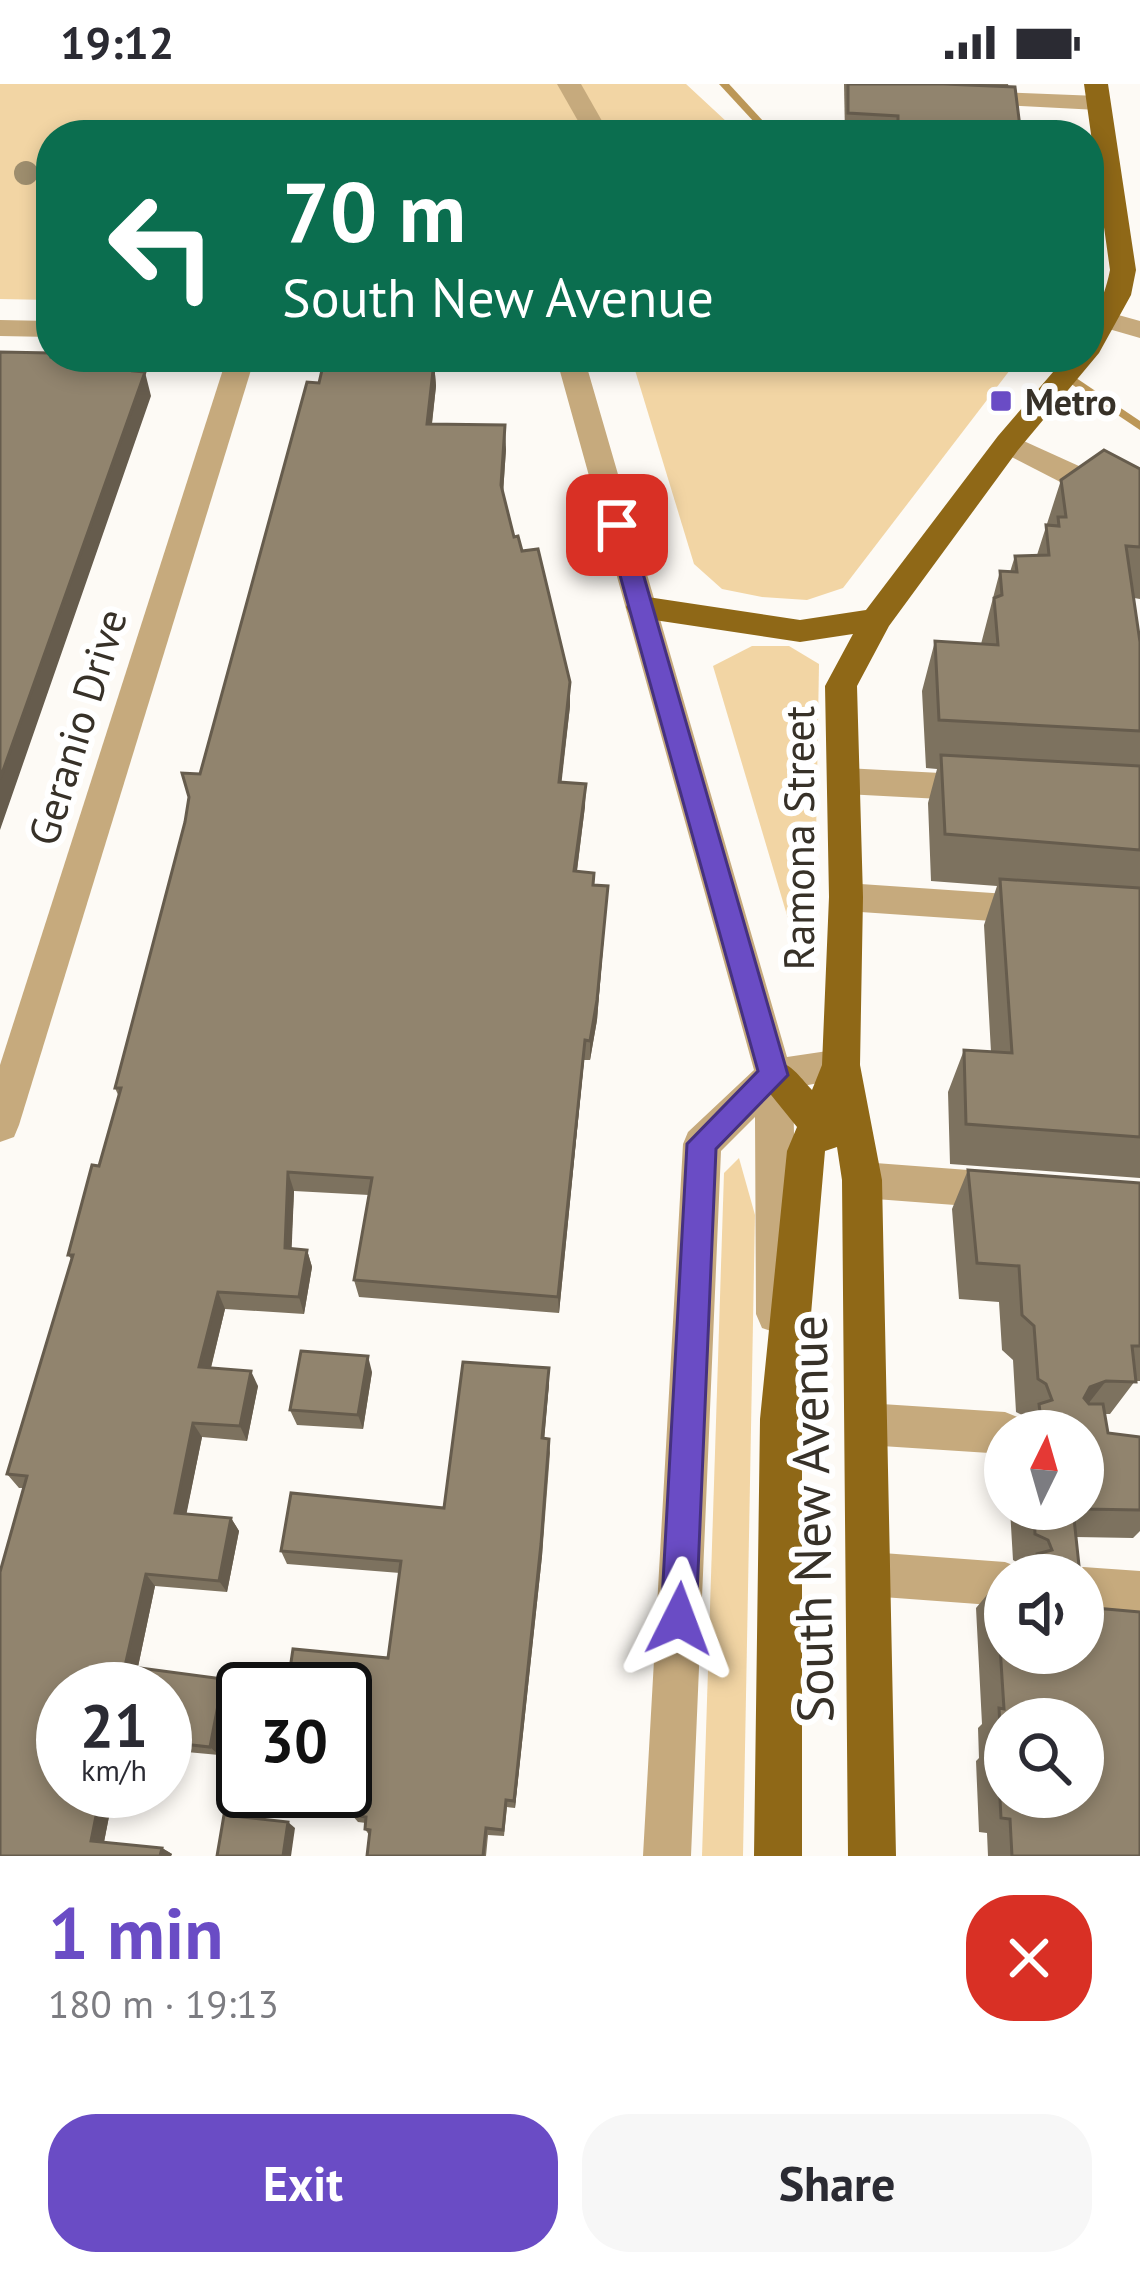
<!DOCTYPE html>
<meta charset="utf-8">
<style>
:root{--surface:#fff;--page:#f7f7f7;--text:#2b2b33;--muted:#7c7c81;--accent:#6a4cc5}
body{margin:0;font-family:"PT Sans",sans-serif;background:var(--page);color:var(--text);height:100vh;display:flex;flex-direction:column;font-size:45px;white-space:nowrap}
*{box-sizing:border-box;margin:0}
p{font-size:39px;color:var(--muted)}
.icon{flex:none;width:66px;height:66px;fill:none;stroke:currentColor;stroke-width:2;stroke-linecap:round;stroke-linejoin:round}
.map{position:relative;height:1772px;overflow:hidden}
.details{display:flex;flex-direction:column;background:var(--surface);flex:1}
.details>*{flex:none}
.top-card{position:absolute;left:36px;top:36px;width:1068px;height:252px;border-radius:48px;box-shadow:0 6px 18px #0003;background:#0b6e4f;color:#fff;overflow:hidden}
.needle{width:78px;rotate:5deg}
.controls{position:absolute;left:984px;top:1326px;display:grid;gap:24px}
.controls a{display:grid;place-items:center;width:120px;height:120px;border-radius:50%;background:var(--surface);box-shadow:0 6px 18px #0003;font-size:60px}
.speed{position:absolute;left:36px;top:1578px;display:flex;gap:24px;font-size:60px;font-weight:700;text-align:center}
.speed>*{display:grid;place-content:center;width:156px;height:156px;border-radius:50%;background:var(--surface);box-shadow:0 6px 18px #0003;line-height:1}
.speed small{font-size:30px;font-weight:400}
.speed .limit{border:6px solid #111;border-radius:18px;background:#fff;color:#111}
.pin{position:absolute;display:grid;place-items:center;width:102px;height:102px;color:#fff;margin:-51px;border-radius:24px;box-shadow:0 6px 18px #0006}
.me{position:absolute;width:132px;margin:-66px;rotate:3deg;stroke-linejoin:round;filter:drop-shadow(0 0 9px #0008)}
.turn{display:flex;align-items:center;gap:42px;height:252px;padding:0 48px;font-size:54px}
.turn .icon{width:156px;height:156px;stroke-width:2.5}
.turn b{display:block;font-size:84px;line-height:102px}
.round{display:grid;place-items:center;flex:none;width:126px;height:126px;border-radius:48px;background:var(--page)}
.overview{display:flex;align-items:center;justify-content:space-between;height:204px;padding:0 48px}
h1{font-size:72px;font-weight:600;line-height:90px;color:var(--accent)}
.cta{display:flex;gap:24px;margin-top:auto;padding:24px 48px}
.cta a{flex:1;height:138px;border-radius:48px;background:var(--accent);color:#fff;font-size:48px;font-weight:600;line-height:138px;text-align:center}
.cta a+a{background:var(--page);color:var(--text)}
.status{display:flex;justify-content:space-between;align-items:center;height:84px;padding:0 60px;background:var(--surface);direction:ltr}
.status svg{height:33px;fill:currentColor}
.map>svg:first-child{display:block}
.green{fill:#f2d5a4}
.lines{fill:none;stroke-linecap:round;stroke-linejoin:round}
.stream{fill:#bc9757;fill-rule:evenodd}
.minor{fill:#c6aa7d;fill-rule:evenodd}
.major{fill:#8f6817;fill-rule:evenodd}
.tree{fill:#9e8e6e}
.wall{fill:#7d725f}
.shaded-wall{fill:#665c4d}
.building{fill:#91846e;stroke:#665c4d;stroke-width:3;fill-rule:evenodd}
.route{fill:#6a4cc5;stroke:#453180;stroke-width:3}
.poi-dot{fill:#6a4cc5;stroke:#fff;stroke-width:4.5}
.labels{text-anchor:middle;dominant-baseline:central;stroke-width:12;stroke-linejoin:round;paint-order:stroke}
.far-poi-label{font-size:36px;font-weight:bold;fill:#373128;stroke:#fff;text-anchor:start}
.street-label{font-size:42px;fill:#373128;stroke:#fff}
.near-street-label{font-size:51px;fill:#373128;stroke:#fff}
</style>
<div class="status"><b>19:12</b><svg viewBox="0 0 49 12"><path d="M0 12V9h3v3zM5 12V6h3v6zM10 12V3h3v9zM15 12V0h3v12zM26 1h20v11H26zM47 4h2v5h-2z"/></svg></div>
<div class="map">
<svg width="1140" height="1772" viewBox="0 0 1140 1772">
<rect width="100%" height="100%" fill="#fdfaf5"/>
<!-- green -->
<g class="green">
<path d="M0,0h686l55,51h-690v165l-51,-1z"/>
<path d="M631,273h389l-177,231 -36,12 -45,-3 -40,-8 -28,-25z"/>
<path d="M752,562h37l30,18 -5,292 -17,-7 -84,-283z"/>
<path d="M739,1074l16,57 -12,641h-41l22,-683z"/>
</g>
<g class="lines">
<!-- stream -->
<g class="stream">
<path d="M719,0h10l47,51h-10z"/>
<path d="M1031,273h14l95,64v9z"/>
</g>
<!-- minor -->
<g class="minor">
<path d="M557,0h24l29,51h-24z"/>
<path d="M970,7l128,5 12,7 -12,7 -136,-7 -4,-5z"/>
<path d="M1104,227l36,10v17l-45,-13 -4,-6 4,-6z"/>
<path d="M0,236l51,1v16l-51,-1z"/>
<path d="M227,273h28l-236,768 -5,12 -14,5v-77z"/>
<path d="M556,273h28l203,700 54,-8 13,5 6,11 -6,11 -61,12 5,226 -6,14 -15,5 -15,-5 -6,-14 -1,-197 -34,34 -30,705h-48l40,-712 5,-12 66,-62z"/>
<path d="M1008,350l104,47 28,18v24l-142,-73 -4,-7z"/>
<path d="M845,684l134,7 12,4 5,9 -5,9 -12,4 -134,-7 -12,-4 -5,-9 5,-9z"/>
<path d="M846,799l294,20v28l-294,-20 -12,-4 -5,-10 5,-10z"/>
<path d="M862,1078l146,11 14,5 6,13 -6,13 -14,5 -146,-11 -14,-6 -6,-12 6,-12z"/>
<path d="M866,1319l139,9 15,6 6,13h-21v23l-139,-9 -15,-6 -6,-15 6,-15z"/>
<path d="M869,1468l136,10 16,6 3,7h-19v31l-136,-10 -16,-6 -6,-16 6,-16z"/>
<path d="M1083,1483l57,4v46l-57,-4v-38h-16z"/>
</g>
<!-- major -->
<path class="major" d="M1084,0h24l28,186 -5,25 -32,58 -81,97 -129,176 -32,60 6,211 -3,168 22,115 14,676h-48l-6,-676 -5,-33 -12,4 -23,268v437h-48l6,-437 27,-268 10,-24 -42,-52 6,-11c25,-9 35,9 51,26l10,-25 7,-168 -4,-211 28,-52 -53,8 -159,-24 -11,-3 -4,-8 4,-8 11,-3 159,24 66,-10 132,-174 68,-79h23c0,-39 14,-51 21,-87z"/>
</g>
<!-- trees -->
<circle class="tree" cx="26" cy="89" r="12"/>
<!-- wall -->
<g class="wall">
<path d="M844,0h164l13,51h-176z"/>
<path d="M398,277l36,1 2,24 -4,38 74,25 -3,44 11,44 56,169 -9,76 24,24 -8,65 17,14 14,1 -11,134 -7,40h-6l-25,253 -200,-16 -5,-17 15,-85 -75,-4 -3,57 16,2 5,17 -8,47 -79,-5 -14,59 47,18 -11,55 -45,-4 -16,77 45,4 8,13 -12,61 -72,-6 -17,81 94,21 -13,67 -54,-5v-61h-102l51,102 -10,51 58,6 10,6 -1,2h-171l1,-284 23,-84h-5l-12,-14 65,-214 -4,-5 31,-89 20,-69 -4,-9 85,-314 119,-391z"/>
<path d="M1140,385v130l-6,-1 6,44v536l-190,-14 -2,-72 16,-42 27,2 -7,-127 13,-39 -66,-5 -3,-78 9,-34 -11,-1 -4,-77 13,-50 46,3 19,-73 10,1 5,-16 22,-1 24,-75z"/>
<path d="M968,1086l172,13v198h-5l-25,33h-5l3,19 32,4v94l-7,7 -57,-1 4,38h-62l7,-8 -12,-7 -3,-51h73v-78h-64l7,-11 -2,-4 -8,-4 -3,-52 -11,-10 -3,-48 -40,-3 -7,-90z"/>
<path d="M372,1288l-9,57 -66,-4 -7,-15z"/>
<path d="M549,1300l-5,55h5l1,14 -8,103 -27,252 -8,-1 -3,29 -16,-1 -2,21h-119l2,-21 -4,-6 1,-6 -8,-1 -6,-7 13,-85 -20,-2v-39l43,-31 12,-85 -113,-9 -6,-13 163,-43z"/>
<path d="M996,1500l144,272h-152l-1,-23 -8,-1 -3,-71 3,-3 -1,-30 4,-4 -6,-116z"/>
</g>
<!-- shaded-wall -->
<g class="shaded-wall">
<path d="M130,273l8,1 5,21 2,-7 6,24 -151,434v-51z"/>
<path d="M434,278l2,24 -7,62 -2,-24z"/>
<path d="M505,341l1,24 -4,59 -1,-23z"/>
<path d="M570,598v24l-11,99v-23z"/>
<path d="M586,700l-1,22 -11,87v-22z"/>
<path d="M608,802l-11,134 -7,40v-19z"/>
<path d="M585,956l-1,20 -25,253 -1,-16z"/>
<path d="M288,1088l6,19 -3,74 -6,-17z"/>
<path d="M307,1166l5,17 -8,47 -5,-17z"/>
<path d="M218,1208l7,17 -18,74 -8,-16z"/>
<path d="M368,1272l4,16 -9,57 -5,-14z"/>
<path d="M549,1284v16l-6,69 -1,-15z"/>
<path d="M251,1287l7,15 -11,55 -7,-15z"/>
<path d="M1106,1297l-25,32 -15,6 24,-32z"/>
<path d="M193,1339l9,14 -18,89 -9,-13z"/>
<path d="M549,1355l-7,117 -27,252 -1,-7z"/>
<path d="M231,1434l8,13 -12,61 -8,-11z"/>
<path d="M146,1490l9,12 -19,90 -11,-10z"/>
<path d="M223,1595l9,9 -13,67 -9,-8z"/>
<path d="M101,1707h13l-11,56 -12,-6z"/>
<path d="M288,1738l7,6 -4,28h-8z"/>
<path d="M162,1764l10,6 -1,2h-11z"/>
</g>
<!-- building -->
<g class="building">
<path d="M848,0h96l71,3 6,48h-123v-19l-50,-3z"/>
<path d="M0,268l51,1v4h79l8,1 -5,13 12,1 -145,407z"/>
<path d="M325,273h66l7,4 36,1 -7,62 78,1 -4,60 13,52 4,-1 4,15 16,-2 32,133 -11,100 27,2 -12,87 20,2 -1,12 15,1 -11,114 -7,41 -5,-1 -27,257 -204,-17 18,-102 -84,-6 -3,76 22,2 -8,47 -81,-5 -19,75 52,4 -11,55 -47,-3 -18,90 56,5 -12,63 -73,-7 -21,92 98,13 -13,68 -45,-5v-53h-102v102h38l-10,50 71,7 -2,8h-160v-284l27,-96 -20,-2 66,-219h-5l24,-90 7,1 22,-78h-6l70,-266 4,-25 -7,-24 18,1 107,-392 12,1z"/>
<path d="M1104,366l36,19v78l-14,-1 14,96v89l-201,-11 -4,-79 63,4 -4,-47 8,-3 -2,-24 17,1 -2,-16 34,-1 -3,-30 13,1 -1,-9h8l-5,-37z"/>
<path d="M941,671l199,11v84l-195,-16z"/>
<path d="M1000,795l140,9v249l-174,-13 -2,-74 48,3z"/>
<path d="M968,1086l172,13v163h-8l4,36 -30,-1 -16,6 -6,11 5,6h14l5,29 32,4v73l-57,-1v-78h-55l3,-18 9,-1 -1,-8 13,-4 -6,-16 -8,-5 -4,-53 -12,-11 -3,-49 -42,-3z"/>
<path d="M301,1267l67,5 -10,59 -68,-5z"/>
<path d="M463,1278l86,6 -7,70 7,1 -8,105 -27,257 -8,-1 -3,30 -17,-2 -3,28h-116l3,-26 -5,-1 1,-12 -14,-2 14,-93 -21,-2v-31h-58l6,-40 95,9 13,-97 -120,-10 10,-58 153,15z"/>
<path d="M1034,1425h39l7,66h-42l-1,-21 15,-4 -4,-10 -13,-6z"/>
<path d="M996,1500h9v69h78v-55l1,9 56,5v244h-128l-2,-37 -9,-1 -4,-75 4,1 -2,-36 5,1zM1005,1635h78v78h-78z"/>
<path d="M224,1731l64,7 -5,34h-66z"/>
</g>
<!-- route -->
<path class="route" d="M617,433l12,8 159,550 -72,74 -20,470 -5,12 -12,5 -13,-5 -5,-12 26,-475 71,-73 -152,-546z"/>
<!-- markers -->
<rect class="poi-dot" x="989" y="305" width="24" height="24" rx="6"/>
<g class="labels">
<!-- far-poi labels -->
<g class="far-poi-label">
<text x="1025" y="317">Metro</text>
</g>
<!-- street labels -->
<g class="street-label">
<text transform="translate(77 643) rotate(-73)">Geranio Drive</text>
<text transform="translate(798 754) rotate(-90)">Ramona Street</text>
</g>
<!-- near-street labels -->
<g class="near-street-label">
<text transform="translate(811 1435) rotate(-91)">South New Avenue</text>
</g>
</g>
</svg>
<div class="controls">
<a><svg class="needle" viewBox="-14 -14 28 28"><path d="M0-13l5 13h-10z" fill="#e53935"/><path d="M0 13l5-13h-10z" fill="#7c7c81"/></svg></a>
<a><svg class="icon" aria-label="sound" viewBox="0 0 24 24"><path d="M4 9h4l5-4v14l-5-4H4zM17 9q2 3 0 6"/></svg></a>
<a><svg class="icon" aria-label="search" viewBox="0 0 24 24"><circle cx="10" cy="10" r="6"/><path d="M15 15l6 6"/></svg></a>
</div>
<div class="speed"><div>21<small>km/h</small></div><div class="limit">30</div></div>
<div class="pin" style="left:617px;top:441px;background:#d93025"><svg class="icon" aria-label="arrive" viewBox="0 0 24 24"><path d="M6 21V4h12l-3 4 3 4H6"/></svg></div>
<svg class="me" style="left:679px;top:1535px" viewBox="-20 -20 40 40"><path d="M0-17L14 15 0 8-14 15z" fill="#6a4cc5" stroke="#fff" stroke-width="4"/></svg>
<div class="top-card">
<div class="turn"><svg class="icon" aria-label="left" viewBox="0 0 24 24"><path d="M17 20v-9H6M10 6l-5 5 5 5"/></svg><div><b>70 m</b>South New Avenue</div></div>
</div>
</div>
<section class="details">
<div class="overview"><div><h1>1 min</h1><p>180 m · 19:13</p></div><a class="round" style="background:#d93025;color:#fff"><svg class="icon" aria-label="close" viewBox="0 0 24 24"><path d="M6 6l12 12M18 6L6 18"/></svg></a></div>
<div class="cta"><a>Exit</a><a>Share</a></div>
</section>
